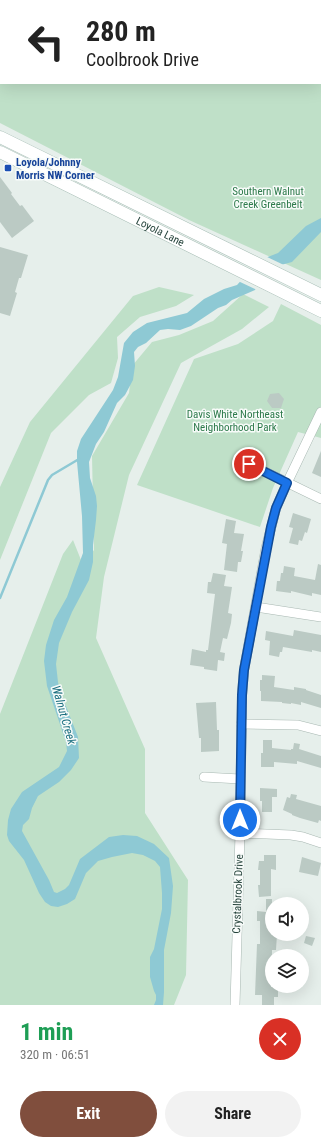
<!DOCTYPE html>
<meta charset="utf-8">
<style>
:root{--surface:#fff;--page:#f2f2f2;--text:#222;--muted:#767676;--accent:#804e3d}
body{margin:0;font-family:"Roboto Condensed",sans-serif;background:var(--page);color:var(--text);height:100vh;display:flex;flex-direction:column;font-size:15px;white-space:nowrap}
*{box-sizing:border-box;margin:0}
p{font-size:13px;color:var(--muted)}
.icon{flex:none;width:22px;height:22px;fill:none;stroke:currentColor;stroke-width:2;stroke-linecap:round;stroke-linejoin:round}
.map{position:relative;height:1005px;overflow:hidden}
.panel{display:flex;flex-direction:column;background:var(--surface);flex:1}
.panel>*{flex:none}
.hud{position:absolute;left:0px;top:0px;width:321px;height:84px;box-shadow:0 4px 16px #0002;background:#fff;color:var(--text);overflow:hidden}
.tools{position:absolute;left:265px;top:897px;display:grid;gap:8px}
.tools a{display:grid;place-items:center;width:44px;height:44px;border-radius:50%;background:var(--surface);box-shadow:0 4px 16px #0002;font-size:20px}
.pin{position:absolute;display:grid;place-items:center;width:34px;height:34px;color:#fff;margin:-17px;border:2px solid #fff;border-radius:50%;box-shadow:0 1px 4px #0007}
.me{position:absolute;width:44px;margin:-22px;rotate:0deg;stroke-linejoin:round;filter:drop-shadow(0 0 3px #0008)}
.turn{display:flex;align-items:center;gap:14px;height:84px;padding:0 20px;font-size:18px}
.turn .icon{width:52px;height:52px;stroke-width:2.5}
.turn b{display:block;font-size:28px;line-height:34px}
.round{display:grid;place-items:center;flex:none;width:42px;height:42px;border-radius:21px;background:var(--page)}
.summary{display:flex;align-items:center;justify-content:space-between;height:68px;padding:0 20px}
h1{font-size:24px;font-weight:700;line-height:30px;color:#1e9e55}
.button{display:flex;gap:8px;margin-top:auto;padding:8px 20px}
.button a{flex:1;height:46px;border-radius:24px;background:var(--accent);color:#fff;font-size:16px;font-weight:700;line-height:46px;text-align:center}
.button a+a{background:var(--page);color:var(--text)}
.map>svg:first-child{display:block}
.green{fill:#bfe0c8;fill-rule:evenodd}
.water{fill:#8ec9d4}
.pier{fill:#e6efeb}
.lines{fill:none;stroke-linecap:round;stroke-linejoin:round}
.stream{stroke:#8ec9d4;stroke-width:2.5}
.building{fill:#bbcac4}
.street-casing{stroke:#a8b8b2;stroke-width:10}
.secondary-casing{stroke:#a4bbb3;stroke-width:13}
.street{stroke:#fff;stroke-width:9}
.secondary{stroke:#fff;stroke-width:12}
.route-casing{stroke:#114b97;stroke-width:10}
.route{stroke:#1a73e8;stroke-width:7}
.transit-dot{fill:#1a4fb4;stroke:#f7fbf9;stroke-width:1.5}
.labels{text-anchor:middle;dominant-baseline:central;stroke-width:3;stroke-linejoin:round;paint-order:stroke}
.transit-label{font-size:11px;font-weight:bold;fill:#164399;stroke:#f7fbf9;text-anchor:start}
.park-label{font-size:11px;fill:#2d7a4b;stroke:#f7fbf9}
.street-label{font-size:11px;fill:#24423a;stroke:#f7fbf9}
.water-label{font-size:12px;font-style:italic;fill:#1c6f80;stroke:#f7fbf9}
</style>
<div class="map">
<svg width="321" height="1005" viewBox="0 0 321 1005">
<rect width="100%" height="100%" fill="#e6efeb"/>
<!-- green -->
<g class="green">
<path d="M0,0h321v280l-132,-60 -189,-97zM1,1h319v82h-319z"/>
<path d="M159,287l35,8 -18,11 -36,11 -23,20 1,21 -7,25 -22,12 -38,38 -51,127v-73l30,-65 103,-126z"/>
<path d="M243,294l26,13 -27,22 -61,34 -52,112 -25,102 -8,61 49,111v64l43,67 -2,95 -12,30h-174v-291l63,-160 10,-14 10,25 11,-15 -2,-94 37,-63 3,-27 20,-24 27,-7 34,-14z"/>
<path d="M281,304l40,21v113l-23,-6 -25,56 -13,39 -123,-42 57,-126 44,-15 35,-23z"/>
</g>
<!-- water -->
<path class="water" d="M321,218v14l-29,30 -15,4 -11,6 -11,18 -23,10 -6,5 -8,3 -27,18 -11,4 -12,-1 -8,1 -14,13 -8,4 -4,5 1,14 -2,14 -8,15 -8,8 -13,29 -8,12 -7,18 1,16 6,18 1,10 -1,14 -3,25v17l-4,18 -17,32 -13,31 -3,21 2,18 2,9 18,46 1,21 -8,12 -12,12 -21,14 -6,12 -3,11 -6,6 -1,6 27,49 5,12 3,1 8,-4 4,-4 11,-26 29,-22 14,-2 14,1 17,8 15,14 4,28 -2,27 -7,37v42l-1,13h-9l2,-5v-5l-2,-4 -4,-14v-20l4,-8 8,-40v-16l-2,-26 -5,-6 -12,-6 -11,-2 -20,4 -14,4 -12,12 -11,26 -8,5 -9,3 -7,-1 -6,-4 -6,-9 -15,-33 -15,-19 -2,-6 1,-15 3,-11 11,-17 37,-25 8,-16 -1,-9 -19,-56 -3,-25 2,-16 8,-25 13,-23 16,-44 -1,-37 -5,-54v-11l4,-12 32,-49 5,-13 6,-34 9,-11 14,-9 40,-10 17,-14 20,-10 13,-4 23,-25 18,-7 28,-27z"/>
<!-- pier -->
<path class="pier" d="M265,256l21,10 -8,2 -11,6 -10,16 -19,-9 21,-23z"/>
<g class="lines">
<!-- stream -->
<path class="stream" d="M0,598l48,-118 4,-5 27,-16"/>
</g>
<!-- building -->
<g class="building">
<path d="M0,177l12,16 -1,1 9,12 2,-1 12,16 -22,17 -12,-16z"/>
<path d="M0,247l28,8 -7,23h-2l-4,14 2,1 -7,23 -10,-3z"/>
<path d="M279,393l5,6 -3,9h-9l-5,-7 3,-7z"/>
<path d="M321,451v26l-9,-4z"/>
<path d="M293,513l18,6 -4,14 -2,-1 -3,9 -3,-1 -1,5 -9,-2 4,-15 -4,-1z"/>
<path d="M226,519l10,2 -2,12 10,1 -3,17h2l-2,11h-3l-1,10 -13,-2 3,-26 -5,-1z"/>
<path d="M318,564l3,1v30l-9,-2v3l-21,-5v2l-15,-2 1,-10h3l1,-8h2l1,-7 11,2 -1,8 21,4z"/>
<path d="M213,573l13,2 -2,11 8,1 -4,26 4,1 -1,9 -4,16 -4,-1 -3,14 5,1 -1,8 -6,-1 -1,11 -13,-2v-2l-14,-2 2,-16 14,3v-2h2l7,-56 -8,-1 1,-11h3z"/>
<path d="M294,630l27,5v17l-9,-2v2l-29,-5 -1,5h-2l-1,5 -10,-2 1,-14 -5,-1 1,-9 27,5z"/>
<path d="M262,675l13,1 -1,11 20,3v-3l12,2v1l15,5v13l-20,-6v3l-10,-2v1l-9,-1v-1l-21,-1v-10h-1v-11h2z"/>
<path d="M216,702l1,28h2v21l-18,1v-14h-2l-3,-35z"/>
<path d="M263,740h9v8l19,2v-1h2l1,-6 6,1 -1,5 22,7v12l-24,-7v3l-23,-2v5h-13v-14h2z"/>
<path d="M260,788l17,1v8h-5v15h-10v-11h-2z"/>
<path d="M291,794l6,1 -1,4 25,7v15l-2,-1 -1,3 -18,-5 -8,-3v-1l-9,-4 4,-13 3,1z"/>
<path d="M264,855h12v15l-5,-1v27l-12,1 -1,-12h2v-15h-2l1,-9h5z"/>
<path d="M302,857l19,6 -3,13 -19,-4z"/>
<path d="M266,899h6v35h5l-1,16h-4v2l-1,35h7v10h-4v8h-12v-10h-7l2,-51h3v-23h-3v-10l9,1z"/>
<path d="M306,936l9,2 -3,8 -8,-3z"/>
</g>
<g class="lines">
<defs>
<g id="street">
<path d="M249,464l72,35"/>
<path d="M256,607l65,10"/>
<path d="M241,724l57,1 23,6"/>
<path d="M204,777l36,2"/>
<path d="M240,833l51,2 12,2 18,6"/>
<path d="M235,1005l5,-172 2,-138 2,-25 22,-122 10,-40 11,-25 34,-71"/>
</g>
<g id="secondary">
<path d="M0,137l321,158"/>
<path id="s1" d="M0,152l321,159"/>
</g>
</defs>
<!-- street casing -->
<use href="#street" class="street-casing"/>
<!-- secondary casing -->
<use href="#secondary" class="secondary-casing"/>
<!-- street -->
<use href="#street" class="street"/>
<!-- secondary -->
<use href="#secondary" class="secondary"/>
</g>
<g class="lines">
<defs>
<path id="route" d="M240,820l2,-125 2,-25 27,-143 5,-19 11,-25 -38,-19"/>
</defs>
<!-- route casing -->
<use href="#route" class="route-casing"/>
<!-- route -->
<use href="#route" class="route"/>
</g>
<!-- markers -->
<rect class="transit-dot" x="4" y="164" width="8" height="8" rx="2"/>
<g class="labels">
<!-- transit labels -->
<g class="transit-label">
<text x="16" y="162">Loyola/Johnny<tspan x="16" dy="13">Morris NW Corner</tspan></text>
</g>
<!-- park labels -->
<g class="park-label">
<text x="268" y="191">Southern Walnut<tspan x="268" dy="13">Creek Greenbelt</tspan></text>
<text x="235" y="414">Davis White Northeast<tspan x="235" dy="13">Neighborhood Park</tspan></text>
</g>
<!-- street labels -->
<g class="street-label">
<text stroke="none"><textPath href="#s1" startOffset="179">Loyola Lane</textPath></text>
<text transform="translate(238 894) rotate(-88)">Crystalbrook Drive</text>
</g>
<!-- water labels -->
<g class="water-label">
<text transform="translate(64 715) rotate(74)">Walnut Creek</text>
</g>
</g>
</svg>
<div class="tools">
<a><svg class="icon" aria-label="sound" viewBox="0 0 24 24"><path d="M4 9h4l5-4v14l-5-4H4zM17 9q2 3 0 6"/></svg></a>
<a><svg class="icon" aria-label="layers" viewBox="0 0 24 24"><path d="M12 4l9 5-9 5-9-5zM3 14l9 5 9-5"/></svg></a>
</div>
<div class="pin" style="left:249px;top:464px;background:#d93025"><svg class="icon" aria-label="arrive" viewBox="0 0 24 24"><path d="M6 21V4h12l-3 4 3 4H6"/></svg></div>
<svg class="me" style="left:240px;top:820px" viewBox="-20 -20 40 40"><circle r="17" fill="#1a73e8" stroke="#fff" stroke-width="3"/><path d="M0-11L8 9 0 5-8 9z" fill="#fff"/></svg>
<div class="hud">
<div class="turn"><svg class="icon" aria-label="left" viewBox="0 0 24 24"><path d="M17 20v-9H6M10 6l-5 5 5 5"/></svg><div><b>280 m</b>Coolbrook Drive</div></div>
</div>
</div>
<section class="panel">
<div class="summary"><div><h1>1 min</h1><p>320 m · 06:51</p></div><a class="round" style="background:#d93025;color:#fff"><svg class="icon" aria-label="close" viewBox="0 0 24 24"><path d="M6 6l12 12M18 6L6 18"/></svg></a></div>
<div class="button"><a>Exit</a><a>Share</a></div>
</section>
